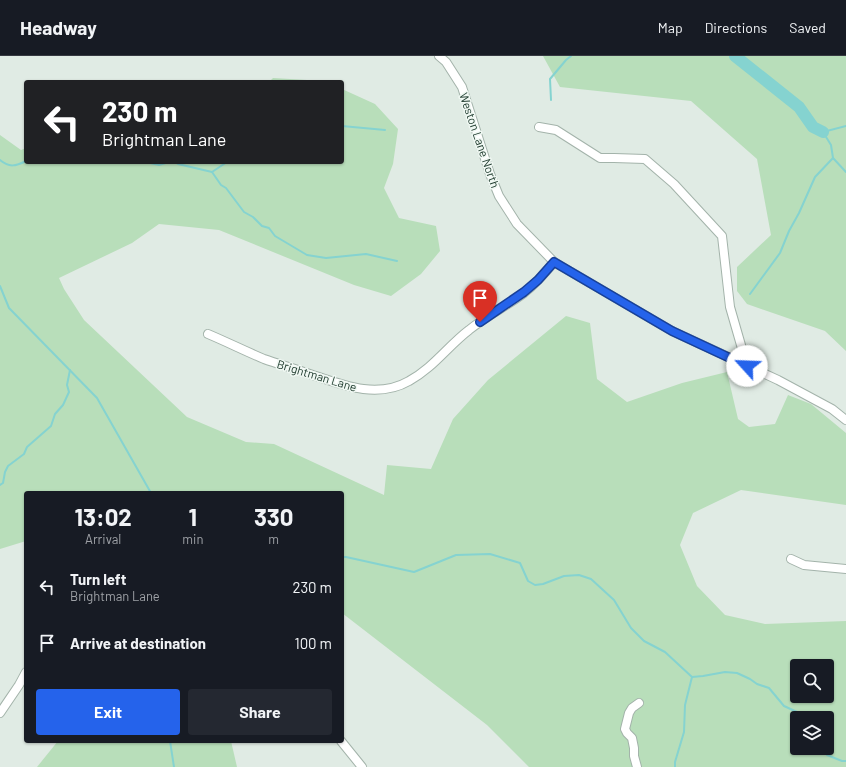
<!DOCTYPE html>
<style>
:root{--surface:#171b24;--page:#242831;--text:#f1f3f6;--muted:#9ea1a6;--line:#363941;--accent:#2563eb}
body{margin:0;font-family:Barlow,sans-serif;background:var(--page);color:var(--text);height:100vh;display:flex;flex-direction:column;font-size:15px;white-space:nowrap}
*{box-sizing:border-box;margin:0}
p{font-size:13px;color:var(--muted)}
.icon{flex:none;width:22px;height:22px;fill:none;stroke:currentColor;stroke-width:2;stroke-linecap:round;stroke-linejoin:round}
.map{position:relative;flex:1;overflow:hidden}
.details{position:absolute;left:24px;top:435px;width:320px;height:252px;display:flex;flex-direction:column;background:var(--surface);border-radius:4px;box-shadow:0 1px 3px #0004}
.details>*{flex:none}
.guide{position:absolute;left:24px;top:24px;width:320px;height:84px;border-radius:4px;box-shadow:0 1px 3px #0004;background:#202124;color:#fff;overflow:hidden}
.fabs{position:absolute;left:790px;top:603px;display:grid;gap:8px}
.fabs a{display:grid;place-items:center;width:44px;height:44px;border-radius:4px;background:var(--surface);box-shadow:0 1px 3px #0004;font-size:20px}
.pin{position:absolute;display:grid;place-items:center;width:34px;height:34px;color:#fff;margin:-41px -17px;border-radius:50% 50% 50% 0;rotate:-45deg;box-shadow:0 0 4px #0007}
.pin .icon{rotate:45deg}
.me{position:absolute;width:44px;margin:-22px;rotate:295deg;stroke-linejoin:round;filter:drop-shadow(0 0 3px #0008)}
.turn{display:flex;align-items:center;gap:14px;height:84px;padding:0 12px;font-size:18px}
.turn .icon{width:52px;height:52px;stroke-width:2.5}
.turn b{display:block;font-size:28px;line-height:34px}
.eta{display:flex;justify-content:space-evenly;align-items:center;height:68px;text-align:center}
.eta b{font-size:24px;font-weight:700;line-height:28px}
.cta{display:flex;gap:8px;margin-top:auto;padding:8px 12px}
.cta a{flex:1;height:46px;border-radius:4px;background:var(--accent);color:#fff;font-size:16px;font-weight:700;line-height:46px;text-align:center}
.cta a+a{background:var(--page);color:var(--text)}
ul{padding:0;list-style:none}
li{display:flex;align-items:center;gap:12px;height:56px;padding:0 12px}
li div{flex:1}
li b{display:block;font-size:15px}
li em{font-style:normal}
header{display:flex;align-items:center;gap:24px;box-sizing:border-box;height:56px;padding:0 20px;background:var(--surface);border-bottom:1px solid var(--line)}
header strong{font-size:19px}
nav{display:flex;gap:22px;margin-inline-start:auto;font-size:14px}
.map>svg:first-child{display:block}
.green{fill:#b8deba;fill-rule:evenodd}
.lines{fill:none;stroke-linecap:round;stroke-linejoin:round}
.stream{stroke:#85d3d0;stroke-width:2}
.river{stroke:#85d3d0;stroke-width:12}
.street-casing{stroke:#a3b3aa;stroke-width:10}
.street{stroke:#fff;stroke-width:8}
.route-casing{stroke:#184099;stroke-width:10}
.route{stroke:#2563eb;stroke-width:7}
.labels{text-anchor:middle;dominant-baseline:central;stroke-width:3;stroke-linejoin:round;paint-order:stroke}
.street-label{font-size:12px;fill:#203c2f;stroke:#f0f8f3}
</style>
<header>
<strong>Headway</strong>
<nav><a>Map</a><a>Directions</a><a>Saved</a></nav>
</header>
<div class="map">
<svg width="846" height="711" viewBox="0 0 846 711">
<rect width="100%" height="100%" fill="#e0ebe4"/>
<!-- green -->
<g class="green">
<path d="M543,0h303v295l-21,-20 -78,-27 -10,-13v-24l34,-32 -14,-76 -66,-58 -131,-14z"/>
<path d="M273,22l51,3 2,1h-57z"/>
<path d="M342,33l33,15 23,25 -5,35 -9,24 15,30 37,8 4,25 -19,23 -30,22 -37,-11 -135,-55 -60,-6 -27,19 -73,35 5,11 20,31 103,97 59,25 28,2 110,51 3,-30 44,4 22,-50 35,-39 78,-64 24,7 7,56 30,23 55,-19 45,-11 11,47 11,8 26,-3 13,-29 23,9 35,29v72l-105,-15 -48,23 -13,32 17,41 28,29 40,9 81,-3v146h-317l-42,-42 -145,-112v-120h-316v48l-26,8v-414l21,15 5,-2v14h316zM797,610h30v30h-30zM797,662h30v30h-30z"/>
<path d="M58,685h173l6,26h-200z"/>
</g>
<g class="lines">
<!-- stream -->
<g class="stream">
<path d="M551,44l-1,-21 16,-19 5,-4"/>
<path d="M342,70l43,4"/>
<path d="M846,70l-23,6 8,13 2,13 13,14"/>
<path d="M0,104c9,8 16,6 26,1"/>
<path d="M146,106l13,3 10,-3"/>
<path d="M175,106l3,2 34,8 15,-10"/>
<path d="M212,116l9,13 5,3 18,24 9,5 9,9 7,2 6,8 32,19 19,3 40,-4 31,7"/>
<path d="M0,230l9,22 88,90 54,95"/>
<path d="M750,238l30,-41 9,-22 10,-18 16,-36 18,-19"/>
<path d="M0,429l3,-2 2,-11 3,-6 16,-12 3,-7 24,-21 4,-12 8,-9 6,-13 -2,-7 3,-15"/>
<path d="M342,501h4l68,15 42,-17 34,-1 30,9 8,18 7,4 8,-1 21,-8 15,-1 12,4 23,21 17,28 13,13 21,11 27,25 -7,28 -1,27 -9,30v5"/>
<path d="M692,621l11,-1 22,-4 12,1 13,6 7,5 12,4 15,18 26,12"/>
<path d="M170,685l4,26"/>
<path d="M823,692l4,7 15,6h4"/>
</g>
<!-- river -->
<path class="river" d="M735,0l64,51 14,20 10,5"/>
<defs>
<g id="street">
<path d="M439,0l7,6 16,25 28,87 9,22 18,28 37,38 118,69 106,49 54,29 14,11"/>
<path d="M539,71l17,3 44,28h14l31,1 29,25 48,52 8,71 17,59"/>
<path d="M208,278c19,8 37,17 56,25 14,5 29,9 43,14 33,11 69,27 102,8 24,-13 39,-35 60,-51 17,-14 38,-24 55,-37 11,-9 21,-20 30,-31"/>
<path d="M791,503l13,6 42,4"/>
<path d="M0,657l19,-28 7,-13"/>
<path d="M341,685l21,26"/>
<path d="M637,711l-3,-11v-8l-2,-10 -5,-5 -2,-4 4,-16 3,-5 7,-5"/>
</g>
</defs>
<!-- street casing -->
<use href="#street" class="street-casing"/>
<!-- street -->
<use href="#street" class="street"/>
</g>
<g class="lines">
<defs>
<path id="route" d="M480,266l44,-30 14,-12 16,-18 118,69 75,35"/>
</defs>
<!-- route casing -->
<use href="#route" class="route-casing"/>
<!-- route -->
<use href="#route" class="route"/>
</g>
<g class="labels">
<!-- street labels -->
<g class="street-label">
<text transform="translate(480 84) rotate(71)">Weston Lane North</text>
<text transform="translate(317 319) rotate(17)">Brightman Lane</text>
</g>
</g>
</svg>
<div class="fabs">
<a><svg class="icon" aria-label="search" viewBox="0 0 24 24"><circle cx="10" cy="10" r="6"/><path d="M15 15l6 6"/></svg></a>
<a><svg class="icon" aria-label="layers" viewBox="0 0 24 24"><path d="M12 4l9 5-9 5-9-5zM3 14l9 5 9-5"/></svg></a>
</div>
<div class="pin" style="left:480px;top:266px;background:#d93025"><svg class="icon" aria-label="arrive" viewBox="0 0 24 24"><path d="M6 21V4h12l-3 4 3 4H6"/></svg></div>
<svg class="me" style="left:747px;top:310px" viewBox="-20 -20 40 40"><circle r="19" fill="#fff"/><path d="M0-13L10 11 0 6-10 11z" fill="#2563eb"/></svg>
<div class="guide">
<div class="turn"><svg class="icon" aria-label="left" viewBox="0 0 24 24"><path d="M17 20v-9H6M10 6l-5 5 5 5"/></svg><div><b>230 m</b>Brightman Lane</div></div>
</div>
<section class="details">
<div class="eta">
<div><b>13:02</b><p>Arrival</p></div>
<div><b>1</b><p>min</p></div>
<div><b>330</b><p>m</p></div>
</div>
<ul>
<li><svg class="icon" aria-label="left" viewBox="0 0 24 24"><path d="M17 20v-9H6M10 6l-5 5 5 5"/></svg><div><b>Turn left</b><p>Brightman Lane</p></div><em>230 m</em></li>
<li><svg class="icon" aria-label="arrive" viewBox="0 0 24 24"><path d="M6 21V4h12l-3 4 3 4H6"/></svg><div><b>Arrive at destination</b></div><em>100 m</em></li>
</ul>
<div class="cta"><a>Exit</a><a>Share</a></div>
</section>
</div>
